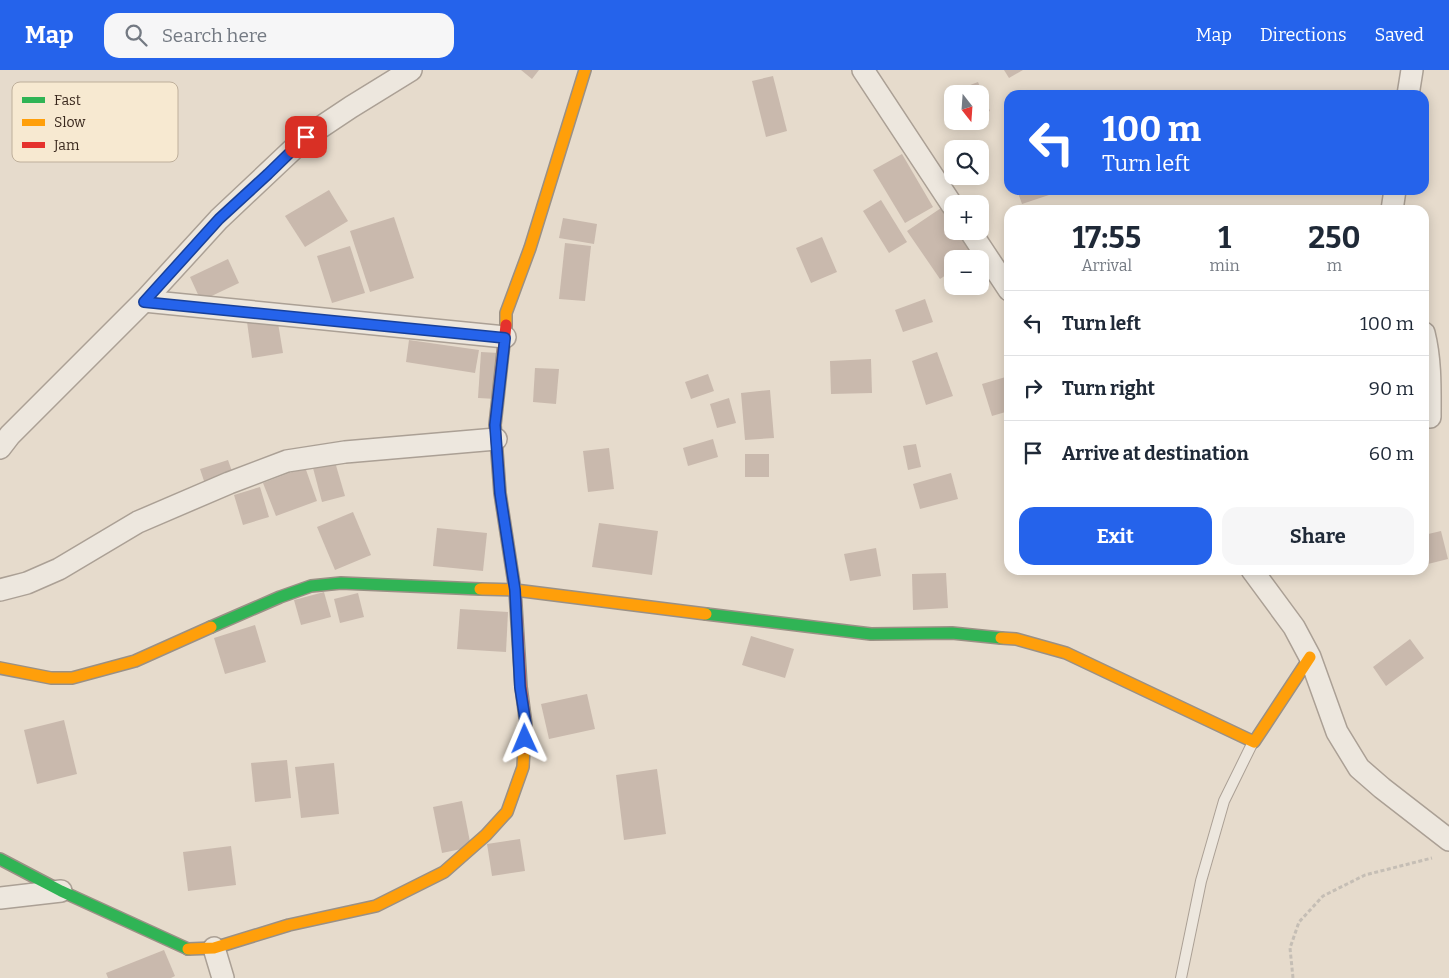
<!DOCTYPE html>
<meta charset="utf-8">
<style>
:root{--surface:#fff;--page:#f6f6f7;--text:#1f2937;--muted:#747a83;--line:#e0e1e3;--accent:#2563eb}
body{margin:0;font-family:Bitter,serif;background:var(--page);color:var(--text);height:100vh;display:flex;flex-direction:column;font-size:19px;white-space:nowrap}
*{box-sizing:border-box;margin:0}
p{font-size:16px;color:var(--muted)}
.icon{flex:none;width:28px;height:28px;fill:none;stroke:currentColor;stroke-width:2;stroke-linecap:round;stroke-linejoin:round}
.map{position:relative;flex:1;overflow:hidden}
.side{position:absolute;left:1004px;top:135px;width:425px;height:370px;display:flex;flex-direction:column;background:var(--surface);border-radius:15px;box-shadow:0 2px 12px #0003}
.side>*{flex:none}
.banner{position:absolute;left:1004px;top:20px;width:425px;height:105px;border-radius:15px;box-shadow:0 2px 12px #0003;background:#2563eb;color:#fff;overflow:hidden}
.needle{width:32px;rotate:163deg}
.buttons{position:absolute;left:944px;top:15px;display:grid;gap:10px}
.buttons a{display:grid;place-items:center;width:45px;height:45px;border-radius:10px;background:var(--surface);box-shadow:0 2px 12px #0003;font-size:25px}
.pin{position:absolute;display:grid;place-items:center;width:42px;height:42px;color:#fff;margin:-21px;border-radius:10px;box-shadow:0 2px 8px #0006}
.me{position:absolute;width:55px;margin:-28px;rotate:359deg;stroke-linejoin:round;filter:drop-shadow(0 0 4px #0008)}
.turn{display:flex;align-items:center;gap:18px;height:105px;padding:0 15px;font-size:22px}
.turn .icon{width:65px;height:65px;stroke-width:2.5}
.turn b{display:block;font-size:35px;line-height:42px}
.eta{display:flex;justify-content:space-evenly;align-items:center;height:85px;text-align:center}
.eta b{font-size:30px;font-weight:700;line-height:35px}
.button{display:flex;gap:10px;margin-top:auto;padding:10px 15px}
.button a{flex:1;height:58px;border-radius:15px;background:var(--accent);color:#fff;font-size:20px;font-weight:700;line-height:58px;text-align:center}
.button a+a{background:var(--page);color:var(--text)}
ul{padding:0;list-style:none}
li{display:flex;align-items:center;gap:15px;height:65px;padding:0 15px;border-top:1px solid var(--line)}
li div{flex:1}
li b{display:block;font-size:19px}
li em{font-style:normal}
header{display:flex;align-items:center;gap:30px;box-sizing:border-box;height:70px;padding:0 25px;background:var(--accent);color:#fff}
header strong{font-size:24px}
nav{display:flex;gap:28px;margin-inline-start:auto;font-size:18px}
.search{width:350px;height:45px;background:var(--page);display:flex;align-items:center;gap:12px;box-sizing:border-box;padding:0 18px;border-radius:15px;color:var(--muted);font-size:19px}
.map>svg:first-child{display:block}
.building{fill:#c9b9ad}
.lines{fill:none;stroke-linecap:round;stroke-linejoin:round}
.lane-casing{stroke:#aba095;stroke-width:12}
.street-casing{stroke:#aba095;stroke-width:24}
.fast-casing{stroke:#9a9085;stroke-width:14}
.slow-casing{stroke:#9a9085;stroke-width:14}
.jam-casing{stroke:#9a9085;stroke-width:14}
.path{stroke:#c5beb5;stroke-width:3;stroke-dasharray:4 2.5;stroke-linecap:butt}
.lane{stroke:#ede7de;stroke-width:10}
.street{stroke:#ede7de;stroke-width:21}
.fast{stroke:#30b455;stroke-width:11}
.slow{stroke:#ff9f0a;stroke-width:11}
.jam{stroke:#e5322d;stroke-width:11}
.route-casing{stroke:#184099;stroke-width:12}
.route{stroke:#2563eb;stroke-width:9}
.key{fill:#f7e9d1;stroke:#beaf9b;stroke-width:1}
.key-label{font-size:14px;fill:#39281d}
</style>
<header>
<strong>Map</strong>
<div class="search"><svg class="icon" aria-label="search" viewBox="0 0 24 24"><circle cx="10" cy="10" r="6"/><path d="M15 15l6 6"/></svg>Search here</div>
<nav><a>Map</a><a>Directions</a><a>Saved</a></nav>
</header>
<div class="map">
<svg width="1449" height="908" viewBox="0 0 1449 908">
<rect width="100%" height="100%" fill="#e6dbcc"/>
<!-- building -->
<g class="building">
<path d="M521,0h18l-7,9z"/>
<path d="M1004,0h19l-14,8z"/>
<path d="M773,6l14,55 -21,6 -14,-56z"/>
<path d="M978,12l12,29 -10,4v-21h-27l-1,-2z"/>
<path d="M902,84l31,53 -28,16 -32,-53z"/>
<path d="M329,120l19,31 -43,26 -20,-31z"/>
<path d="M1017,120h33l2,4 -30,10z"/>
<path d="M881,130l26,42 -18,11 -26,-42z"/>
<path d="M947,134l5,9v18h13l15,22 -9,6h-19v12l-12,8 -33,-48z"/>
<path d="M394,147l20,61 -44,14 -20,-61z"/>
<path d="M563,148l34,6 -3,20 -35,-6z"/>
<path d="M822,167l15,35 -26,11 -15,-35z"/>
<path d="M565,173l26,3 -6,55 -26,-2z"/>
<path d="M350,176l15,47 -33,10 -15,-47z"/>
<path d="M228,189l11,24 -38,18 -11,-24z"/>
<path d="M925,229l8,23 -30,10 -8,-22z"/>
<path d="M277,247l6,36 -31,5 -5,-36z"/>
<path d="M409,270l70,10 -4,23 -69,-11z"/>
<path d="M481,282l18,1 -3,46 -18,-1z"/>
<path d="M937,282l16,44 -27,9 -14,-44z"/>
<path d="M871,289l1,34 -41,1 -1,-33z"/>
<path d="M535,298l24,1 -3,35 -23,-2z"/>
<path d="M708,304l6,17 -23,8 -6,-17z"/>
<path d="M1009,306v35l-17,5 -10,-32z"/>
<path d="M770,320l4,48 -29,2 -4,-47z"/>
<path d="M729,328l7,25 -19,5 -7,-24z"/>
<path d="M713,369l5,18 -30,9 -5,-18z"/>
<path d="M916,374l5,23 -13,3 -5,-24z"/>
<path d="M609,378l5,41 -26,3 -5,-41z"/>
<rect x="745" y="384" width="24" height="23"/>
<path d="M228,390l6,17 -28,10 -6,-18z"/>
<path d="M335,392l10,34 -23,6 -9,-34z"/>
<path d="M305,397l12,34 -41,15 -13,-33z"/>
<path d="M951,403l7,26 -38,10 -7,-25z"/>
<path d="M260,417l9,30 -26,8 -9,-30z"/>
<path d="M353,442l18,43 -36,15 -18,-43z"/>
<path d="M599,453l59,8 -6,44 -60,-8z"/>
<path d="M437,458l50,5 -4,38 -50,-5z"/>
<path d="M1441,461l7,28 -24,6v-30z"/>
<path d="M876,478l5,28 -31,5 -6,-27z"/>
<path d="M946,503l2,35 -35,2 -1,-36z"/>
<path d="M324,522l7,25 -30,8 -7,-25z"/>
<path d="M358,523l6,24 -24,6 -6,-24z"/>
<path d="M460,539l48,3 -2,40 -49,-3z"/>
<path d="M255,555l11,37 -41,12 -11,-36z"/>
<path d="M751,566l43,13 -9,29 -43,-13z"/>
<path d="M1410,569l14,19 -38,28 -13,-19z"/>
<path d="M587,624l8,35 -46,10 -8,-35z"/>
<path d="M64,650l13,54 -40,10 -13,-54z"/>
<path d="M287,690l4,38 -36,4 -4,-39z"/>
<path d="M334,693l5,51 -38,4 -6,-51z"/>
<path d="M657,699l9,65 -42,6 -8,-65z"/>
<path d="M462,731l9,46 -29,6 -9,-46z"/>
<path d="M520,769l5,32 -33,5 -5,-32z"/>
<path d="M231,776l5,39 -48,6 -5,-39z"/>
<path d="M164,880l11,26 -4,2h-63l-2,-5z"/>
</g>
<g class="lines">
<defs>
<path id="lane" d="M1181,908l20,-97 23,-80 29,-59"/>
<g id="street">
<path d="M863,0l89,135"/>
<path d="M1408,25l4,-25"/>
<path d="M1392,140l3,-20"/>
<path d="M970,161l39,59"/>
<path d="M144,231l361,36"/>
<path d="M1424,263c7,28 6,56 6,84"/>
<path d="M0,378l10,-13 134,-134 75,-82 87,-82 45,-30 60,-37"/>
<path d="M1252,500l42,57 16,30 27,75 22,36 23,20 67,52"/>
<path d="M0,520l27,-7 32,-14 79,-47 91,-39 58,-22 58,-9 151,-13"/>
<path d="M0,828l61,-7"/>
<path d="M214,878l9,30"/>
</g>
<g id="fast">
<path d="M706,544l165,20 81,-1 49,5"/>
<path d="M211,557l69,-30 31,-11 30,-3 139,6"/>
<path d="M0,789l61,32 127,58"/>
</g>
<g id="slow">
<path d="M506,255v-12l24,-65 55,-178"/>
<path d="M480,519l35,1 191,24"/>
<path d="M1001,568l15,1 50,14 188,89 56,-85"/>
<path d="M0,598l51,10h21l63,-17 76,-34"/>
<path d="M188,879l26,-1 75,-23 87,-19 68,-34 42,-37 21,-23 16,-45 1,-19"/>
</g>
<path id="jam" d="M506,255l-11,100 5,68 15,97 6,97 5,38 -2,23"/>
</defs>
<!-- lane casing -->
<use href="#lane" class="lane-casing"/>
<!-- street casing -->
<use href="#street" class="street-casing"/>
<!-- fast casing -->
<use href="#fast" class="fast-casing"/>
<!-- slow casing -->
<use href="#slow" class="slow-casing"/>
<!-- jam casing -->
<use href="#jam" class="jam-casing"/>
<!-- path -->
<path class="path" d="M1293,908l-3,-30 9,-26 24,-26 42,-21 67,-17"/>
<!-- lane -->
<use href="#lane" class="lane"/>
<!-- street -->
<use href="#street" class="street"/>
<!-- fast -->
<use href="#fast" class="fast"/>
<!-- slow -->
<use href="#slow" class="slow"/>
<!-- jam -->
<use href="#jam" class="jam"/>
</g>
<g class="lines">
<defs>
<path id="route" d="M306,67l-38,37 -49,45 -75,83 361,36 -10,87 5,68 15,97 5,97 6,38 -1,14"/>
</defs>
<!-- route casing -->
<use href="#route" class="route-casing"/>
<!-- route -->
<use href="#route" class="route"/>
</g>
<!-- legend -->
<rect x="12" y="12" width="166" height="80" rx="8" class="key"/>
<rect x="22" y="27" width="23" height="6" fill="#30b455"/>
<rect x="22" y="49" width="23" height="7" fill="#ff9f0a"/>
<rect x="22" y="72" width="23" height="6" fill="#e5322d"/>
<g class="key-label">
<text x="54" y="35">Fast</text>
<text x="54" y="57">Slow</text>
<text x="54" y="80">Jam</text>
</g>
</svg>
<div class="buttons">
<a><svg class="needle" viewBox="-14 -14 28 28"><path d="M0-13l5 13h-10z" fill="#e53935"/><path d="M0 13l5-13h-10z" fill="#747a83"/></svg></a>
<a><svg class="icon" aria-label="search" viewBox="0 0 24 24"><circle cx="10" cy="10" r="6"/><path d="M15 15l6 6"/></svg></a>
<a>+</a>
<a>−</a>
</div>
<div class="pin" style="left:306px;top:67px;background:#d93025"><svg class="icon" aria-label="arrive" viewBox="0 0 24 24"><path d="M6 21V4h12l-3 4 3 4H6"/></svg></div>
<svg class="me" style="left:525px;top:669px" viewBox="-20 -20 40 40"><path d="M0-17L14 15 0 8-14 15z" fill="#2563eb" stroke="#fff" stroke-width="4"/></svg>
<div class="banner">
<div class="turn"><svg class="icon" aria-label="left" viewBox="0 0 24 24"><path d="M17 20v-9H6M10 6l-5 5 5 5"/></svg><div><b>100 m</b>Turn left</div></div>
</div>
<section class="side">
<div class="eta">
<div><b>17:55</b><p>Arrival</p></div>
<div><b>1</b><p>min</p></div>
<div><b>250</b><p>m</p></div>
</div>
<ul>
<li><svg class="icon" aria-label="left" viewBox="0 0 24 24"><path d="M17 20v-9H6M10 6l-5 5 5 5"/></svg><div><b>Turn left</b></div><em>100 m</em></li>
<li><svg class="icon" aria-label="right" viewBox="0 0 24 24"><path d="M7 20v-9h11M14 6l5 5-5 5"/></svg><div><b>Turn right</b></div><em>90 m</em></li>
<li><svg class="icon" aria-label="arrive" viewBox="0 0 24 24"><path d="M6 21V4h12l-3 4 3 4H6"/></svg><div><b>Arrive at destination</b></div><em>60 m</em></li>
</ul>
<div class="button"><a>Exit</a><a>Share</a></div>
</section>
</div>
